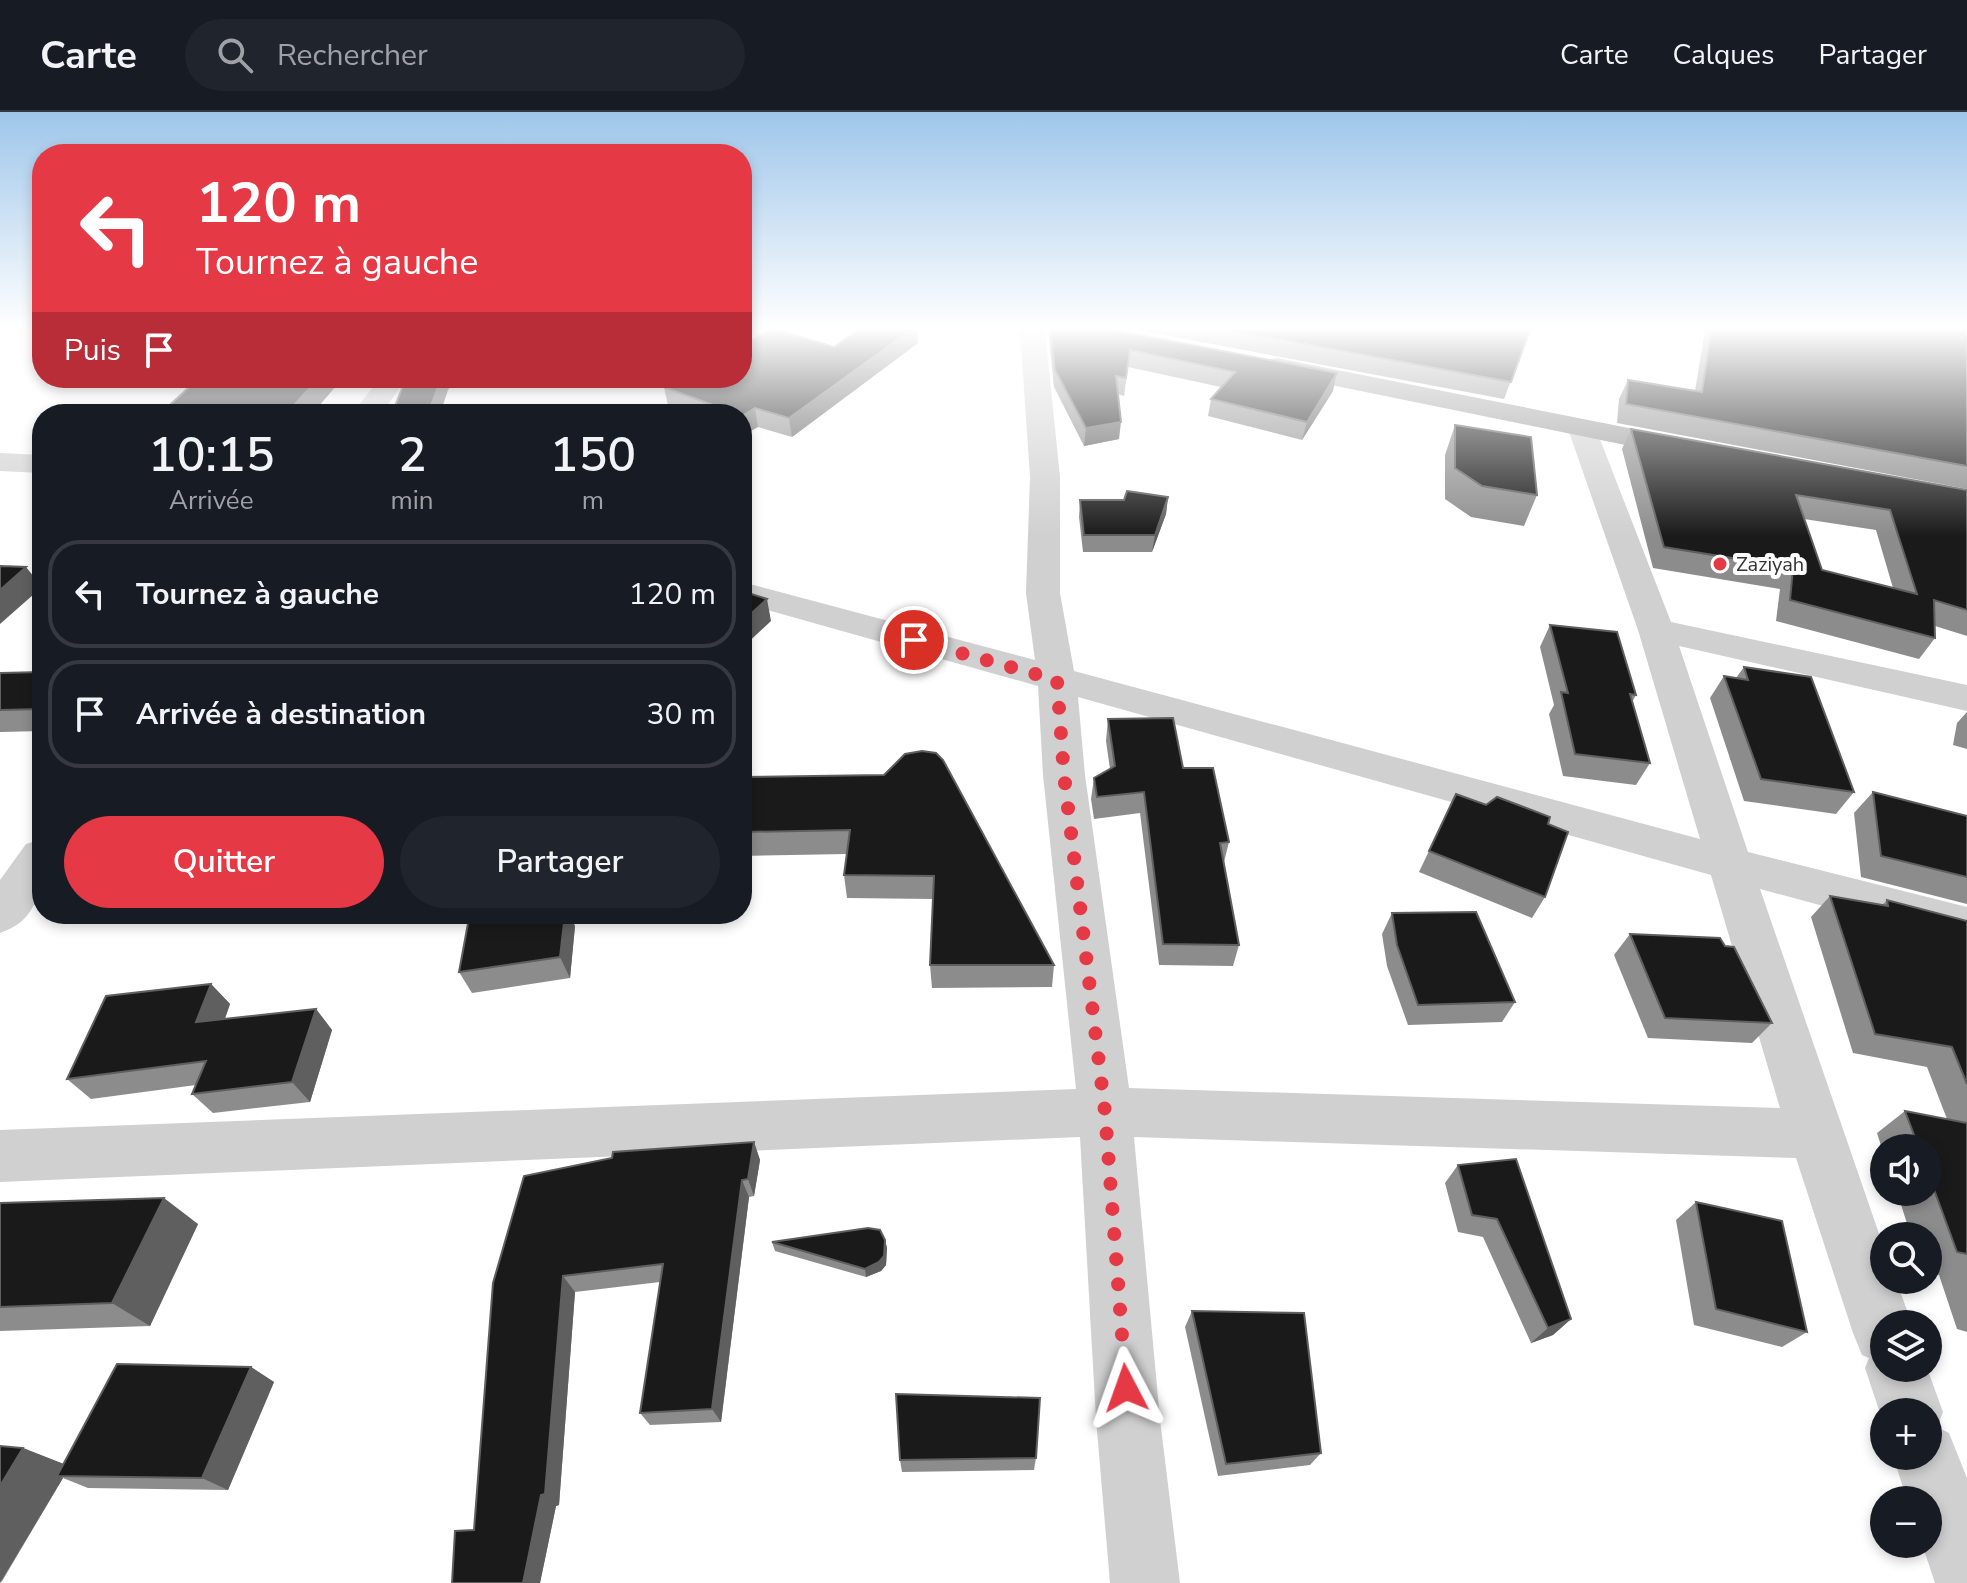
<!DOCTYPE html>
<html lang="fr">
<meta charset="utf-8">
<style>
:root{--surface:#171b24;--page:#20242c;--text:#f1f3f6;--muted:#9ea1a6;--line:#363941;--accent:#e63946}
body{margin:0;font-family:"Nunito Sans",sans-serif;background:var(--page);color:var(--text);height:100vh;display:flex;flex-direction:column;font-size:30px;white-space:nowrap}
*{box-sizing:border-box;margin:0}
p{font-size:26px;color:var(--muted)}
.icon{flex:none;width:44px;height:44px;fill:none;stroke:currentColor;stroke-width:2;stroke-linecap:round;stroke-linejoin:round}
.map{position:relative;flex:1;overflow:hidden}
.details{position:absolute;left:32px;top:292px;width:720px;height:520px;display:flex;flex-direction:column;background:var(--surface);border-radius:32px;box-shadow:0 4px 12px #0003}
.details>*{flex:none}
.hud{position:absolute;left:32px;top:32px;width:720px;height:244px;border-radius:32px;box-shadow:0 4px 12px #0003;background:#e63946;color:#fff;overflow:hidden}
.fabs{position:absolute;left:1870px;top:1022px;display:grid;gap:16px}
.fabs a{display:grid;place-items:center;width:72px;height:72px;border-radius:50%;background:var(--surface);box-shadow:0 4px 12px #0003;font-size:40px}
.pin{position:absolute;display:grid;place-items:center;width:68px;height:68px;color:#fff;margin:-34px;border:4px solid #fff;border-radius:50%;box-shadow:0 2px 8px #0007}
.me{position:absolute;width:88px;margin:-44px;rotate:356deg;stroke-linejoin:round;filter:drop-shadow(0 0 6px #0008)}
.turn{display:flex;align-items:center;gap:28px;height:168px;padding:0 32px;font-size:36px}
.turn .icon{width:104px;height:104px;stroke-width:2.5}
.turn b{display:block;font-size:56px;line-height:68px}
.then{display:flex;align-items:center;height:76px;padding:0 32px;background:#0003;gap:16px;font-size:30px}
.eta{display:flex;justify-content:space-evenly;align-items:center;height:136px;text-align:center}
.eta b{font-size:48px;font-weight:600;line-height:56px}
.cta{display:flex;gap:16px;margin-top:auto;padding:16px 32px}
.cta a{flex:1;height:92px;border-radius:48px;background:var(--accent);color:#fff;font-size:32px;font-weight:600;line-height:92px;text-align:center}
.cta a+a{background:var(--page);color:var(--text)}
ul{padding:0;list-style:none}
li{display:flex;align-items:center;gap:24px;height:108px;margin:0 16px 12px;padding:0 16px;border:4px solid var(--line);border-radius:32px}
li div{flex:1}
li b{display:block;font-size:30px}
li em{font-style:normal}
header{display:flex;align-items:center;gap:48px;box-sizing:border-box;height:112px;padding:0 40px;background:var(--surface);border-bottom:2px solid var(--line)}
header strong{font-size:38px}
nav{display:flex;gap:44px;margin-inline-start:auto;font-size:28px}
.search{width:560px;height:72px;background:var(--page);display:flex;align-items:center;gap:20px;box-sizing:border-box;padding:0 28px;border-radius:44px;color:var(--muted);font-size:30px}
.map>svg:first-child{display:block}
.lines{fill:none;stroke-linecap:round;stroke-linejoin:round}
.street{fill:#d0d0d0;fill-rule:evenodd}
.highway{fill:#9a9a9a;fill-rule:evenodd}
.wall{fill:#8c8c8c;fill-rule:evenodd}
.shaded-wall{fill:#5f5f5f}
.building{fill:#1a1a1a;stroke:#5f5f5f;stroke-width:2;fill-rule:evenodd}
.route{stroke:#e63946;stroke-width:14;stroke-dasharray:0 25.2}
.poi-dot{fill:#e63946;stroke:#fff;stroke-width:3}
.labels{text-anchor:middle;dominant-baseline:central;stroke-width:8;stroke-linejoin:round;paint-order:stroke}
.far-poi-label{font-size:20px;fill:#333;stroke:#fff;text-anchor:start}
</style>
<header>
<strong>Carte</strong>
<div class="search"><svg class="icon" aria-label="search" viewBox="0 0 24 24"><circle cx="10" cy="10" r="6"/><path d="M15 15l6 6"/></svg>Rechercher</div>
<nav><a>Carte</a><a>Calques</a><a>Partager</a></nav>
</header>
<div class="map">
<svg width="1967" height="1471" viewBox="0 0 1967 1471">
<rect width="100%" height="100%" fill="#fff"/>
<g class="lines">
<!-- street -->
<g class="street">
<path d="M1020,218h25l15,147v116l14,78 626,168 -62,-209 -70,-201 4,-6 10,-3 10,3 4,6 75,193 296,63v26l-288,-65 69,206 219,55v38l-207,-56 124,359v32h12l16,44h-28v44h43l16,44 -6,15 12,6 18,45v105h-32l-13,-39h6v-44h-21l-14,-44h35v-44h-44v13l-19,-57 4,-10 -7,-3 -9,-22 -57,-175 -662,-21 26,282 20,164h-70l-14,-164 -16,-282 -1080,45v-52l1076,-41 -33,-314 -5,-89 -296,-83v-21l293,78 -9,-67 4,-116zM1078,585l633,178 69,233 -651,-20 -44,-313z"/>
<path d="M380,266h27l-26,36h-29z"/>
<path d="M0,341l42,2v18l-42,-2z"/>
<path d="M42,727c0,39 2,80 -42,94v-53l26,-36z"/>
</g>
<!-- highway -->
<path class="highway" d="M1277,246l407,81 10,3 5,6 -5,6 -10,3 -416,-85 -4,-6 4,-6z"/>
</g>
<!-- wall -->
<g class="wall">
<path d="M858,218h59l1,13 -126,94 -34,-10 -13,7 -3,-1v-19h-52l-22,-8 -4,-19 170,-40z"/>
<path d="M1048,218h66l219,61 -31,49 -94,-24 3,-17 10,-12 -93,-20 -4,29 -6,-2 1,45 -35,7 -30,-59z"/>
<path d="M1138,218h392l-26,69z"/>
<path d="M1705,218h262v159l-350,-66 2,-24 9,-19 67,11z"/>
<path d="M1455,313l82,70 -13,31 -53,-9 -26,-18v-44z"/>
<path d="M1631,317l336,61v146l-32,-10v12l-16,21 -143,-38 4,-32 -127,-21 -31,-119zM1804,407l72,11 17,58 -71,-18z"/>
<path d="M1168,385l-2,17 -14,38h-69l-4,-35 1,-17h44z"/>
<path d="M1550,513l86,70 -4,7 18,61 -14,22 -73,-9 -14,-62 5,-9 -14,-58z"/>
<path d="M1744,555l110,125 -18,22 -92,-13 -34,-103 14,-22 12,2z"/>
<path d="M42,560v59l-42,1v-59z"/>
<path d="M1967,600v37l-14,-4 4,-22z"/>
<path d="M1108,607l75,49 46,74 -5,20 15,83 -6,21 -74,-1 -19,-152 -46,6 -3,-20 3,-21 16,-9 -4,-28z"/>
<path d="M884,663l170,190 -2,22 -120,1 -2,-23 3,-66 -86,-1 -3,-23 3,-21 -105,2v-79z"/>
<path d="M1873,680l94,24v88l-106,-27 -7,-64z"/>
<path d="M1456,682l92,30 -3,73 -13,21 -113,-46z"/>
<path d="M1830,784l52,9 5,-5 80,21v411l-10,-3 -18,-54 -11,-2v-37h-17l-14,-44h31v-44h-44v7l-7,-22 28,-22 42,8 -20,-52 -74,-14 -42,-136z"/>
<path d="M1392,801l123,89 -13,20 -94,3 -21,-59 -5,-32z"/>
<path d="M396,802h65l-5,8z"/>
<path d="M575,814l-5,52 -98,15 -13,-21z"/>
<path d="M1630,822l142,89 -20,20 -104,-5 -34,-83z"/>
<path d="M211,872l19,20 -5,15 91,-10 16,21 -22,72 -97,11 -21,-19 4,-9 -105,14 -24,-20z"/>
<path d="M754,1030l6,18 -6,36 -5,1 -28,225 -71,3 -10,-12 20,-131 -85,10 -16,213 -3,1 -16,77h-88l22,-53 50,-354z"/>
<path d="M1458,1053l113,154 -18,16 -22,8 -48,-106 -25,-5 -13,-49z"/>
<path d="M1696,1090l111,130 -25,15 -88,-22 -18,-105z"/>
<path d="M0,1091l198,21 -48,102 -150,5z"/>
<path d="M885,1128l2,8 -1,17 -5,6 -15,6 -91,-26 -3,-9z"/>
<path d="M1192,1199l129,142 -11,12 -92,11 -33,-149z"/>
<path d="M251,1255l23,15 -46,108 -140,-2 -25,-10 -62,105 22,-135 40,16z"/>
<path d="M1036,1346l-2,12 -132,2 -2,-12z"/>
</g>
<!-- shaded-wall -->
<g class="shaded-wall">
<path d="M911,218h6l1,13 -126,94 -3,-19z"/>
<path d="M1337,261l-4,18 -31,49 5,-18z"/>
<path d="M319,266h24l-31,36h-26z"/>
<path d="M441,266h16l-9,12 -8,24h-12z"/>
<path d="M755,296l3,19 -13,7 -3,-18z"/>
<path d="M1121,310l-2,17 -35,7 2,-18z"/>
<path d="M1168,385l-2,17 -14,38 3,-17z"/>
<path d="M26,455l16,20 -42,37v-34z"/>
<path d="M767,487l4,22 -29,27v-26z"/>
<path d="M452,802h9l-5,8z"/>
<path d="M565,802h5l5,12 -5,52 -10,-21z"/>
<path d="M211,872l19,20 -14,39 -20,-21z"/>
<path d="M316,897l16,21 -22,72 -18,-20z"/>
<path d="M754,1030l6,18 -6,36 -6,-17z"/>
<path d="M742,1068l7,17 -28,225 -9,-13z"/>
<path d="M164,1086l34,26 -48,102 -38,-23z"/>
<path d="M885,1128l2,8 -1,17 -5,6 -15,6 -1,-8z"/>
<path d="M563,1164l12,16 -16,213 -3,1 -16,77h-17z"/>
<path d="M1571,1207l-18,16 -22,8 17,-15z"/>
<path d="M251,1255l23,15 -46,108 -26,-12z"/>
<path d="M23,1336l46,18 -12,10 6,2 -63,105v-97z"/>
</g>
<!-- building -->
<g class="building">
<path d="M770,218h8l56,17 24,-17h53l-122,88 -34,-10 -13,8v-2h-5l-73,-27 17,-9h61v-33z"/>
<path d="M1050,218h64l223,43 -30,49 -96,-23 24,-27 -105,-22 -4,28 -10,-2 5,46 -35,6 -31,-58z"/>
<path d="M1229,218h301l-19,52z"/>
<path d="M1711,218h256v136l-341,-62 2,-24 74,12z"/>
<path d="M199,266h120l-33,36h-126z"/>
<path d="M406,266h35l-13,36h-36z"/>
<path d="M1455,313l76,12 6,58 -55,-9 -27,-18z"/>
<path d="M1631,317l336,61v120l-33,-10 1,38 -145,-38 3,-32 -129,-21zM1796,383l94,15 27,84 -95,-24z"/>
<path d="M1127,379l41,6 -13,38h-71l-4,-35h44z"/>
<path d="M0,454l26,1 -26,23z"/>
<path d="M742,479l25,8 -25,23z"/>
<path d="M1550,513l67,7 19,63 -6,-1 20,69 -75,-9 -14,-62 7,1z"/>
<path d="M1744,555l67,10 43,115 -93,-13 -37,-103 24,4z"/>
<path d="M42,560v37l-42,1v-37z"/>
<path d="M1173,606l10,50h30l16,74 -9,1 19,102 -76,-1 -19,-152 -47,5 -3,-19 21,-12 -7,-47z"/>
<path d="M922,639l14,2 7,7 111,205h-124l4,-89 -90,-1 6,-45 -108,2v-55l142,-2 21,-21z"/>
<path d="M1873,680l94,24v61l-86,-21z"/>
<path d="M1456,682l30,11 11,-8 53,20 -2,7 20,8 -23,65 -116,-46z"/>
<path d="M1830,784l58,10 -1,-6 80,21v163l-15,-37 -77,-13z"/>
<path d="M1476,800l39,90 -97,3 -21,-60 -5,-32z"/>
<path d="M498,802h67l-5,43 -101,15 10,-54z"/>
<path d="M1630,822l90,4 5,8 9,1 38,76 -107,-5z"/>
<path d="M211,872l-15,38 120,-13 -24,73 -100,12 14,-33 -139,18 39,-83z"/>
<path d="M1905,999l62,12v131l-10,-2 -29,-79v-25h-9z"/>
<path d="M754,1030l-6,37 -6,1 -30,229 -72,4 23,-149 -100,12 -18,218 -4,1 -18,88h-71l3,-52 19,-1 19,-247 31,-107 88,-18 1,-6z"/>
<path d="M1516,1047l55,160 -23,9 -51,-109 -25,-4 -14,-50z"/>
<path d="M164,1086l-52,105 -112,4v-104z"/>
<path d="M1696,1090l86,19 25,111 -91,-23z"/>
<path d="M868,1116l12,2 5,10 -1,16 -5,6 -14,7 -93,-27z"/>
<path d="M1192,1199l112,2 17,140 -95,11z"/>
<path d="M117,1252l134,3 -49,111 -145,-2z"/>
<path d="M896,1282l144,4 -4,60 -136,2z"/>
<path d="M0,1334l23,2 -23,38z"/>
</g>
<!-- sky -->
<linearGradient id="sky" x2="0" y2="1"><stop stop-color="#9ec6ea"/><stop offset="0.51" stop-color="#fff"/><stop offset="1" stop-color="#fff" stop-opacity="0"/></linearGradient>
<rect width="1967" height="424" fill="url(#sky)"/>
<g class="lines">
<!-- route -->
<path class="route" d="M914,528l143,40 7,95 41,337 21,276"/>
</g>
<!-- markers -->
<circle class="poi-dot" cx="1720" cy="452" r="8"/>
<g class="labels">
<!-- far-poi labels -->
<g class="far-poi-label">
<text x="1736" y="452">Zaziyah</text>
</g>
</g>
</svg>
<div class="fabs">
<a><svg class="icon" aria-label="sound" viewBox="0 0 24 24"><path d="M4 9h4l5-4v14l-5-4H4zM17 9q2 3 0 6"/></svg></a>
<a><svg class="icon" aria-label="search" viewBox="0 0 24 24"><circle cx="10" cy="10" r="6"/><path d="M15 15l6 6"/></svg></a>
<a><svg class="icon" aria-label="layers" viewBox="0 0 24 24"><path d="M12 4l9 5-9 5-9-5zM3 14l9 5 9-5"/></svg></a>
<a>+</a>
<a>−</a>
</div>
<div class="pin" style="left:914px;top:528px;background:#d93025"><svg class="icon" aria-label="arrive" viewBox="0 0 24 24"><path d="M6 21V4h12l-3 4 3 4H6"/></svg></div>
<svg class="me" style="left:1126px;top:1276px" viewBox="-20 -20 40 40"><path d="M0-17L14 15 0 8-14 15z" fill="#e63946" stroke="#fff" stroke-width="4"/></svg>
<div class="hud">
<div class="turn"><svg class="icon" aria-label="left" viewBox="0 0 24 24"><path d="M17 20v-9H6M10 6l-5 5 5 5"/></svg><div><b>120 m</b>Tournez à gauche</div></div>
<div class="then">Puis<svg class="icon" aria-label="arrive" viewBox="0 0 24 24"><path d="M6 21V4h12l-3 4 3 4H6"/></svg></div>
</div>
<section class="details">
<div class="eta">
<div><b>10:15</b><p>Arrivée</p></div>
<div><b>2</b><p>min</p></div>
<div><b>150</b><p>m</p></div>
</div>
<ul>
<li><svg class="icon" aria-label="left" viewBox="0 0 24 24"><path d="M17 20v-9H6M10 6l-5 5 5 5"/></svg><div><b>Tournez à gauche</b></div><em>120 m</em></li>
<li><svg class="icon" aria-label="arrive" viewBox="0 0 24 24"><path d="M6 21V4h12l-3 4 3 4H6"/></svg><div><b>Arrivée à destination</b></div><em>30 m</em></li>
</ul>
<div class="cta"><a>Quitter</a><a>Partager</a></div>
</section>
</div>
